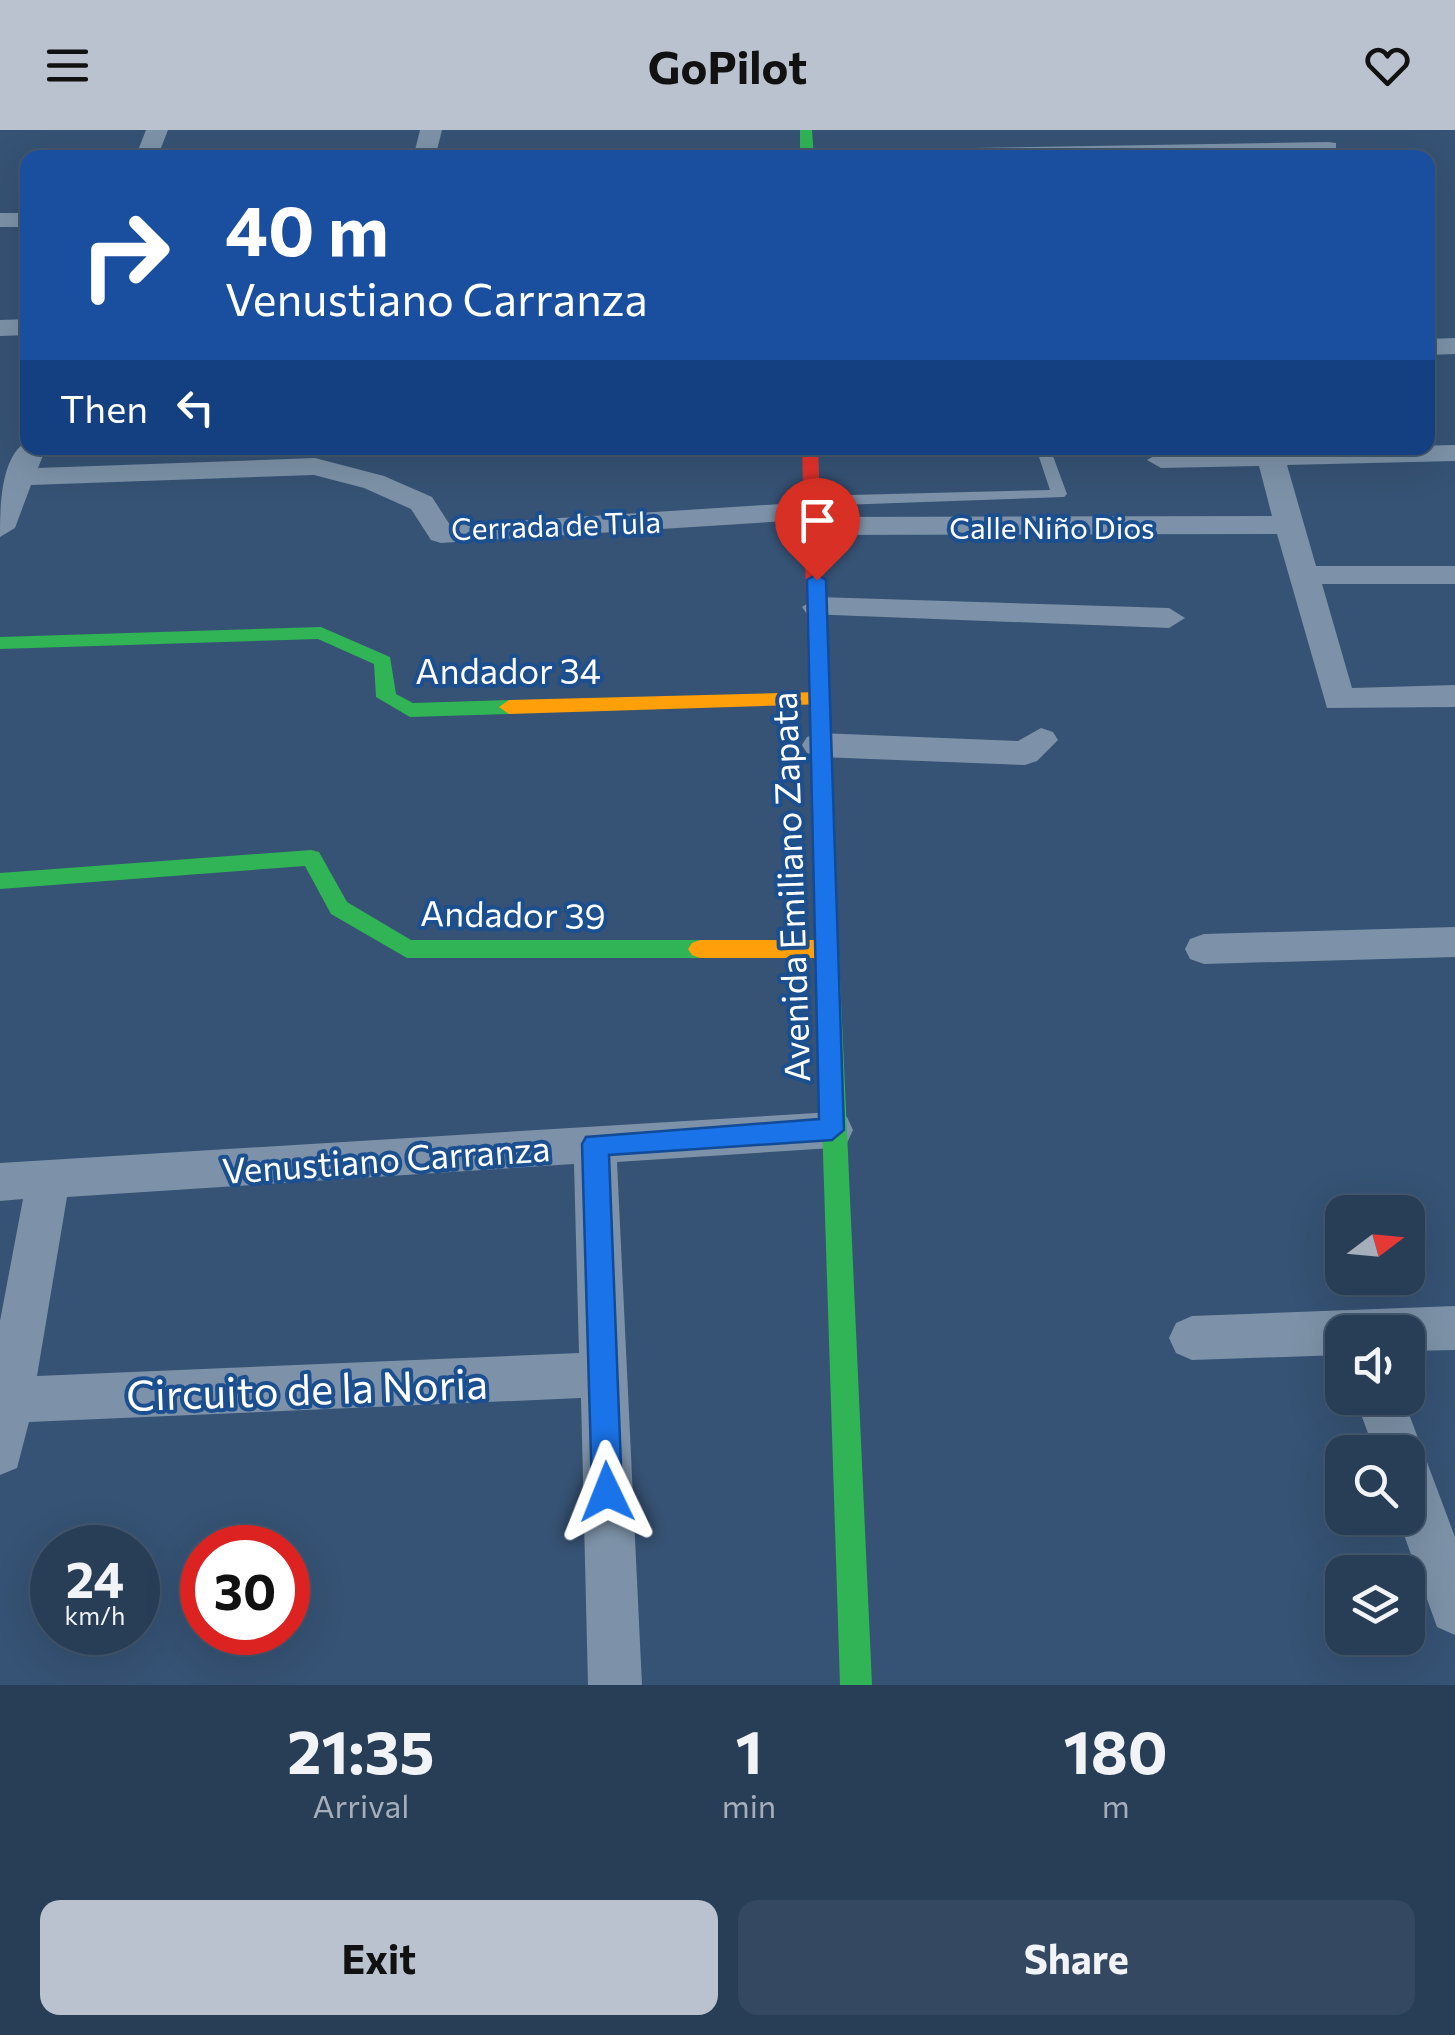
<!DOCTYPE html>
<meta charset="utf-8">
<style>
:root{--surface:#283e57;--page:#344961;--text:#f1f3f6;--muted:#a5aeba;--line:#44576d;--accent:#b9c2ce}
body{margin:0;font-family:Commissioner,sans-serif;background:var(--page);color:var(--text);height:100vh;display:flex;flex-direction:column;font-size:38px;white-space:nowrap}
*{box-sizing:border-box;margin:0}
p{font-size:32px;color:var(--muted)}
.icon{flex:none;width:55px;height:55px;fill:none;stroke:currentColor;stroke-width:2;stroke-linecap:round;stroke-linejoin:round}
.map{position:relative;height:1555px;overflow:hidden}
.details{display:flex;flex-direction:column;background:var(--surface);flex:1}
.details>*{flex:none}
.top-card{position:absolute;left:20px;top:20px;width:1415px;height:305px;border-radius:20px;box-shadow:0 10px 40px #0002,0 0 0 2px var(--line);background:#1a4fa0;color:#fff;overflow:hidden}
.needle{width:65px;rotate:74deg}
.buttons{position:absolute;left:1325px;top:1065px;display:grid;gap:20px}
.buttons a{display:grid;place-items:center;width:100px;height:100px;border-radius:20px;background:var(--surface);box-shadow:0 10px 40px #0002,0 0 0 2px var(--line);font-size:50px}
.speed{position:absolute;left:30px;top:1395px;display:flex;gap:20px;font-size:50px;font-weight:700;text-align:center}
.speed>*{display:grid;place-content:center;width:130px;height:130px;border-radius:50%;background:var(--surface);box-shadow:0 10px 40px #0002,0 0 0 2px var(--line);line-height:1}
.speed small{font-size:25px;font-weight:400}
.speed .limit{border:15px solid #d22;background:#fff;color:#111}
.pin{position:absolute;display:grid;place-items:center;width:85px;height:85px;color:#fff;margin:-102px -42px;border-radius:50% 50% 50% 0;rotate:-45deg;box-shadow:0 0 10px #0007}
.pin .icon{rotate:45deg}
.me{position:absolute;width:110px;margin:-55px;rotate:358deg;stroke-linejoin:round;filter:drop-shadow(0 0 8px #0008)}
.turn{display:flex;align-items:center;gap:35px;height:210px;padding:0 40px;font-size:45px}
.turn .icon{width:130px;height:130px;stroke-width:2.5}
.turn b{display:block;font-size:70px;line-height:85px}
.then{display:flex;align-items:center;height:95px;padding:0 40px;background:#0003;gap:20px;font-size:38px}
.eta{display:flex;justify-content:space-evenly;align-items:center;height:170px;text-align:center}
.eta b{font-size:60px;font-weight:700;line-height:70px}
.cta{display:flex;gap:20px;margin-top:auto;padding:20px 40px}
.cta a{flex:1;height:115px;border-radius:20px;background:var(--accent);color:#111;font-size:40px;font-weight:700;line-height:115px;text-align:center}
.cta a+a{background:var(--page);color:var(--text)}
header{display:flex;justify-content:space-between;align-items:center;height:130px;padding:0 40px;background:var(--accent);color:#111;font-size:45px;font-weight:700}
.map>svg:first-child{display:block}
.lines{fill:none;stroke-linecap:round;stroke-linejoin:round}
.lane{fill:#7d92a8;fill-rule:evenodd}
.street{fill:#7d92a8;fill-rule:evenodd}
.fast{fill:#30b455;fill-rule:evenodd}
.slow{fill:#ff9f0a;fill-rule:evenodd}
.jam{fill:#e5322d;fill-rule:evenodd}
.route{fill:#1a73e8;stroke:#114b97;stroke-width:2.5}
.labels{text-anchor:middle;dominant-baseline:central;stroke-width:8;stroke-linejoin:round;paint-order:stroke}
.far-street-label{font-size:30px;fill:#fff;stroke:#1b4f8f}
.street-label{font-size:35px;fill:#fff;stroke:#1b4f8f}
.near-street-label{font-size:42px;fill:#fff;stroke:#1b4f8f}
</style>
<header><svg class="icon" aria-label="menu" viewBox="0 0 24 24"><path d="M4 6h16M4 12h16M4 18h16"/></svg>GoPilot<svg class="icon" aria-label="heart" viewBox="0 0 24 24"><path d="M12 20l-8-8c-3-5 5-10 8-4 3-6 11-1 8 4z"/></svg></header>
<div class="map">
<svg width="1455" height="1555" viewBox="0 0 1455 1555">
<rect width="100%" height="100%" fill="#365274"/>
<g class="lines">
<!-- lane -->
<path class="lane" d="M1036,318h14l17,46 -3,3 -253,9 -8,-5 8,-5 239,-6z"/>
<!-- street -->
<g class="street">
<path d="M146,0h22l-11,28h-22z"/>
<path d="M420,0h22l-7,28h-22z"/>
<path d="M1328,12l8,1v10l-555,5 11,-7z"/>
<rect x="0" y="83" width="28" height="14"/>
<path d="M28,189v16l-28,1v-16z"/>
<path d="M1455,208v16l-27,1v-16z"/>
<path d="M28,311v7h18l-8,20 277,-10 69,18 48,21 18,28 362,-23 10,3 5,6 -5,6 450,-1 -13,-50 -98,2 -14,-8 14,-8 294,-7v16l-168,4 29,101h139v18h-133l30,104 103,-3v22l-128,1 -50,-174 -463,1 -10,-3 -5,-6 4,-6 -362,23 -10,-3 -20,-31 -47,-21 -50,-13 -283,10 -16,43 -15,9c0,-28 0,-82 28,-96z"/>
<path d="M818,467l351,11 16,10 -16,10 -362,-14 -5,-7z"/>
<path d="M1041,598l12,4 5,8 -21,21 -12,4 -206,-8 -12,-4 -5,-8 5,-8 12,-4 199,8z"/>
<path d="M1455,797v30l-251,7 -14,-5 -5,-10 5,-10 14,-5z"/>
<path d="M832,982l15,5 6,13 -6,13 -15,5 -215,14 25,523h-54l-7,-287 -552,24 -12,46 -17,7v-154l23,-122 -23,2v-38zM574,1034l5,189 -542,23 30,-179z"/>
<path d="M1455,1176v44l-47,1v-19h-66v23l-150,5 -16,-7 -7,-15 7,-15 16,-7z"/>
<path d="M1355,1268h48l52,139v98l-18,-8 -39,-109h10v-66h-33z"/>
</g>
<!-- fast -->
<g class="fast">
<path d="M800,0h12l2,28h-14z"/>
<path d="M321,497l69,30 6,37 17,9 96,-3 10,7 -10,7 -99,3 -34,-20 -2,-33 -56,-25 -318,10v-12z"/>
<path d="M821,641l10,7 41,907h-32l-29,-907z"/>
<path d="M311,720l8,2 28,50 64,38h289l8,3 4,6 -4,6 -8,3h-293l-76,-44 -26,-48 -305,23v-16z"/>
</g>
<!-- slow -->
<g class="slow">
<path d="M818,562l10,7 -3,5 -316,10 -10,-7 10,-7z"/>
<path d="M700,810h126l8,3 4,6 -4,6 -8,3h-126l-8,-3 -4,-6 4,-6z"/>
</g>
<!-- jam -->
<path class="jam" d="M802,318h16l13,330 -10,7 -10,-7z"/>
</g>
<!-- route -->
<path class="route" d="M817,444l9,6 18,550 -12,10 -223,15 13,337 -4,10 -11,5 -10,-5 -5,-10 -10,-348 4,-7 233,-18 -12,-539z"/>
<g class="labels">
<!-- far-street labels -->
<g class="far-street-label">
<text transform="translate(556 394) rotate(-2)">Cerrada de Tula</text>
<text x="1052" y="396">Calle Niño Dios</text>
</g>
<!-- street labels -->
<g class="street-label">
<text x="508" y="539">Andador 34</text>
<text transform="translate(789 757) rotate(-92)">Avenida Emiliano Zapata</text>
<text transform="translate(513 783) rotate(1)">Andador 39</text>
<text transform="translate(386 1028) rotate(-4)">Venustiano Carranza</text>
</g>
<!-- near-street labels -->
<g class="near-street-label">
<text transform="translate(307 1258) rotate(-2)">Circuito de la Noria</text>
</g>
</g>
</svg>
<div class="buttons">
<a><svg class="needle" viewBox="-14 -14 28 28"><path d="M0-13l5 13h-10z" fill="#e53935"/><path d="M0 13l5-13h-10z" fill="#a5aeba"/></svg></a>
<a><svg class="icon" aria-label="sound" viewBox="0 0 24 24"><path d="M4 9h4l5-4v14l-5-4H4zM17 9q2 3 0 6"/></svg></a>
<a><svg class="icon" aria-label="search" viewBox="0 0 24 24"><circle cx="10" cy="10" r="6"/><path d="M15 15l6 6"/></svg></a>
<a><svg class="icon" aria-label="layers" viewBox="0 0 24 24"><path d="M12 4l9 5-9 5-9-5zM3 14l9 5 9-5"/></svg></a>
</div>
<div class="speed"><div>24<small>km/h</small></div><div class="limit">30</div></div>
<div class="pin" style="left:817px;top:450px;background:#d93025"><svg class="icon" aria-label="arrive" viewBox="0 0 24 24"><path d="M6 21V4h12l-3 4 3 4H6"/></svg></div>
<svg class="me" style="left:607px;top:1362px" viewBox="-20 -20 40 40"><path d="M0-17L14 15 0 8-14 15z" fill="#1a73e8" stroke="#fff" stroke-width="4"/></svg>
<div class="top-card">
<div class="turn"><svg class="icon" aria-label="right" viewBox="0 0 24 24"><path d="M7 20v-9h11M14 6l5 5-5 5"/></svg><div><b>40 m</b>Venustiano Carranza</div></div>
<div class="then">Then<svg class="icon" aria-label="left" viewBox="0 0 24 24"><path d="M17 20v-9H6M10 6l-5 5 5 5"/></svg></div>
</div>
</div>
<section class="details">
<div class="eta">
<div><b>21:35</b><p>Arrival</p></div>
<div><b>1</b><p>min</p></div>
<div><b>180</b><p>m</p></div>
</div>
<div class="cta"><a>Exit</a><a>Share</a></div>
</section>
